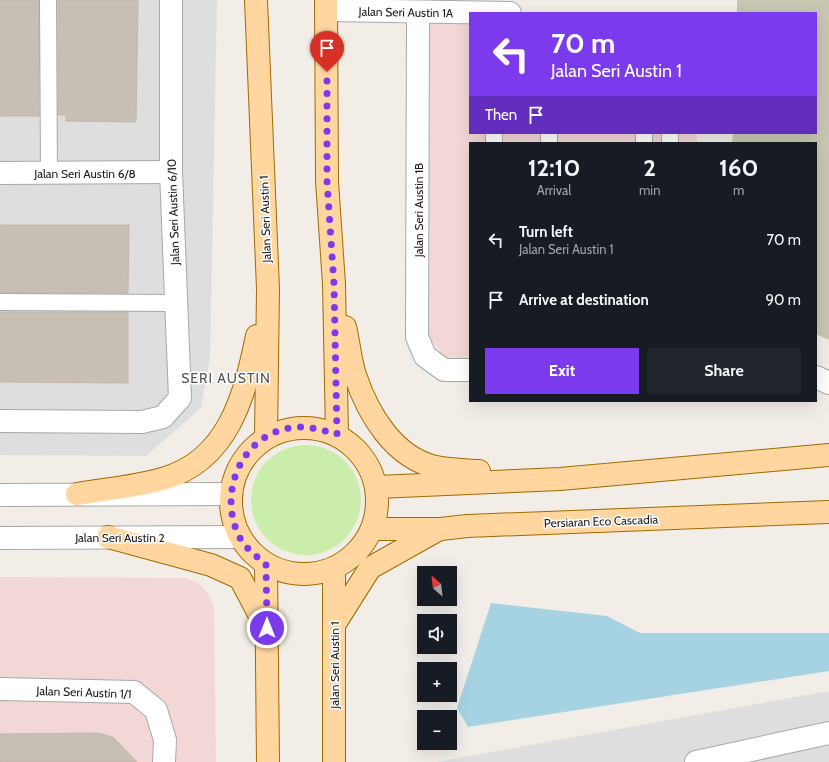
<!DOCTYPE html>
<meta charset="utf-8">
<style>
:root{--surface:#171b24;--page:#20242c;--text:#f1f3f6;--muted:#9ea1a6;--accent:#7c3aed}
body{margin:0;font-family:Cabin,sans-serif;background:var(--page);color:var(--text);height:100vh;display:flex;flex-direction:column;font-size:15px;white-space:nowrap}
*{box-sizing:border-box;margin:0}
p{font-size:13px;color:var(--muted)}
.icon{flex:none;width:22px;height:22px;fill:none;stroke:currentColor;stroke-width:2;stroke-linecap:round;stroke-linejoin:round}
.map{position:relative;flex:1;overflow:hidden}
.drawer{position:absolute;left:469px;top:142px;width:348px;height:260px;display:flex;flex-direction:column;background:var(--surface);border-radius:0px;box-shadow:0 4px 16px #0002}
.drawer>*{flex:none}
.banner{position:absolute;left:469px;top:12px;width:348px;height:122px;border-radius:0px;box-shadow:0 4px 16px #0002;background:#7c3aed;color:#fff;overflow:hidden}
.needle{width:26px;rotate:332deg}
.fabs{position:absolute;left:417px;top:566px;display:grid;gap:8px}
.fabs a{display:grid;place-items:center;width:40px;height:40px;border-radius:0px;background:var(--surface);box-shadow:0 4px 16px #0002;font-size:20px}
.pin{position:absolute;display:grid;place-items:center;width:34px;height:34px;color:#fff;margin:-41px -17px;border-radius:50% 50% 50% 0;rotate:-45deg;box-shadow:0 0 4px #0007}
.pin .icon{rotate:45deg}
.me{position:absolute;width:44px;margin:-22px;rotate:0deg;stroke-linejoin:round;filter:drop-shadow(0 0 3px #0008)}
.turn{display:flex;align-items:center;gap:14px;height:84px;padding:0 16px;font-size:18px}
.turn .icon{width:52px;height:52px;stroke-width:2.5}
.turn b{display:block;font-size:28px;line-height:34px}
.then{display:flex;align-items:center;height:38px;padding:0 16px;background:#0003;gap:8px;font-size:15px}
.eta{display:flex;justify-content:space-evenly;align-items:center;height:68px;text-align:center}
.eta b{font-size:24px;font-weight:700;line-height:28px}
.button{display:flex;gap:8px;margin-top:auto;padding:8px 16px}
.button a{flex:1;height:46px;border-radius:0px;background:var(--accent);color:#fff;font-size:16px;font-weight:700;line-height:46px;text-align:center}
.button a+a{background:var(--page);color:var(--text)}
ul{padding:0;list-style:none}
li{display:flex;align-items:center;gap:12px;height:60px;padding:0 16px}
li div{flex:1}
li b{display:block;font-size:15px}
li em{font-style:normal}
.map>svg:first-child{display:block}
.residential{fill:#dfdede}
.commercial{fill:#f3d7d6}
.construction{fill:#c7c7b2}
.grass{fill:#cbedab}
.water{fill:#a6d3e1}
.building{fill:#c7beb6;stroke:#c4b5a8}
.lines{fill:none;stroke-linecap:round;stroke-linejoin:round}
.service-casing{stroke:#a8a8a8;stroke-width:18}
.minor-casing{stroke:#a8a8a8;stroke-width:24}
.tertiary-casing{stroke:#a8a8a8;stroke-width:24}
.primary-casing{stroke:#9e6b00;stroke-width:24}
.service{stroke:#fff;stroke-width:16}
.minor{stroke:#fff;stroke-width:22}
.tertiary{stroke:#fff;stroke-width:22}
.primary{stroke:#ffd69f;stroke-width:22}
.route{stroke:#7c3aed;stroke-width:7;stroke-dasharray:0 12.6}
.labels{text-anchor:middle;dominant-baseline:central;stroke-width:3;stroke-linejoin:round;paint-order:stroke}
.street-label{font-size:12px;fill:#212121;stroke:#fff}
.quarter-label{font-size:14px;letter-spacing:1px;fill:#545454;stroke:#fff}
</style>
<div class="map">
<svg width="829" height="762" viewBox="0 0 829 762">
<rect width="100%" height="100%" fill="#f2eee7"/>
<!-- residential -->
<g class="residential">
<path d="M0,0h217l-7,358 -9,50 -55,48 -146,-1z"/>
<path d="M829,691v71h-393z"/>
</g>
<!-- commercial -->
<g class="commercial">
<path d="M428,22l42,1v110h227v10h-227v217h-23l-19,-23z"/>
<path d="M0,577l186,1 12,5 9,9 7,13 2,157h-216z"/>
</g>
<!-- construction -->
<path class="construction" d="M737,0h92v340l-13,-6v-191h-84l1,-10h83v-120h-79z"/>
<!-- grass -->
<circle class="grass" cx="306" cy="500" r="55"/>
<!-- water -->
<path class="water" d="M491,603l116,13 33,17h189v38l-361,56 -11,-19z"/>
<!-- building -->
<g class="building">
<rect x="0" y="0" width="39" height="116"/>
<path d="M58,0h80l-2,122 -70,-1v-6h-8z"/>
<path d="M0,225h129l-1,68h-128z"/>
<path d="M0,312h128v71l-128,-1z"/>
<path d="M97,733l16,4 24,25h-137v-28z"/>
</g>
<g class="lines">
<defs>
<g id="service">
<path d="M48,0l1,173"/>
<path d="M549,133v10"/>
<path d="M670,133v10"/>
<path d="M494,143v-10"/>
<path d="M644,143v-10"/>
<path d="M0,302l176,1"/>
</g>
<g id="minor">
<path d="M327,10l183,3"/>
<path d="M418,13l-1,324 8,19 19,14h26"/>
<path d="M0,173l171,-1"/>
<path d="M816,377l13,6"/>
<path d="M0,421l142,1 21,-5 17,-19 -9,-226v-172"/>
<path d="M0,689l134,3 22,18 9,30 -1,22"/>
<path d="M696,762l133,-29"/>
</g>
<g id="tertiary">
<path d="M0,495l230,-1"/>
<path d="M0,538l239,-1"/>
</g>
<g id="primary">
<path d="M256,0l12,289 -2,148"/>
<path d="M326,0l1,181 7,103 3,150"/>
<path d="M345,327c4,16 5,33 10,48 13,39 39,83 81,92 14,3 29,3 43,4"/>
<circle cx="304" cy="501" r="73"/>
<path d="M377,487l183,-8 269,-24"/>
<path d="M77,494c28,-5 58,-7 85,-15 67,-18 83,-85 95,-143"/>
<path d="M372,529h69l26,-3 362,-14"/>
<path d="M108,537l103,28 29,13 25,47"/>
<path d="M266,564l2,198"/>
<path d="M334,625l36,-57 66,-37"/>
<path d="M334,762v-194"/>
</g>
</defs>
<!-- service casing -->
<use href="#service" class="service-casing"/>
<!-- minor casing -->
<use href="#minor" class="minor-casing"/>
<!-- tertiary casing -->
<use href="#tertiary" class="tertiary-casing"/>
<!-- primary casing -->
<use href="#primary" class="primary-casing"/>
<!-- service -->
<use href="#service" class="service"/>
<!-- minor -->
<use href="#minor" class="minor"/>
<!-- tertiary -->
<use href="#tertiary" class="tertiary"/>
<!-- primary -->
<use href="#primary" class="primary"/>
</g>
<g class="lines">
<!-- route -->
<path class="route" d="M267,628l-1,-64c-10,-8 -21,-16 -27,-28 -21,-42 1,-99 50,-108 17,-3 32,2 48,6l-3,-150 -7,-103v-109"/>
</g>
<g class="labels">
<!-- street labels -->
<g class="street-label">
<text transform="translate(406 12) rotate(1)">Jalan Seri Austin 1A</text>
<text x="85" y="173">Jalan Seri Austin 6/8</text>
<text transform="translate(418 210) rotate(-90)">Jalan Seri Austin 1B</text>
<text transform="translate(173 212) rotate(-92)">Jalan Seri Austin 6/10</text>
<text transform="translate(265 219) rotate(-92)">Jalan Seri Austin 1</text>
<text transform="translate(601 521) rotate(-2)">Persiaran Eco Cascadia</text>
<text x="120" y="537">Jalan Seri Austin 2</text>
<text transform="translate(334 665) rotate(-90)">Jalan Seri Austin 1</text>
<text transform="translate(84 692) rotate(2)">Jalan Seri Austin 1/1</text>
</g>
<!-- quarter labels -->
<g class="quarter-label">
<text x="226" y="378">SERI AUSTIN</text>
</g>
</g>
</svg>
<div class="fabs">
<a><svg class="needle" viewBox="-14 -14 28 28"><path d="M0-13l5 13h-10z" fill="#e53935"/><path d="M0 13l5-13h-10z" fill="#9ea1a6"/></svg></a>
<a><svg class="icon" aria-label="sound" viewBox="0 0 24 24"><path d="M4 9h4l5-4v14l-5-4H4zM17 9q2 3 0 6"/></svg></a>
<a>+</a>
<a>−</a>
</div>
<div class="pin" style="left:327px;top:72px;background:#d93025"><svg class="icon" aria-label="arrive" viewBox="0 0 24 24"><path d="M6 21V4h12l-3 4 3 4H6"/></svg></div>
<svg class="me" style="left:267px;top:628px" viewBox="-20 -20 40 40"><circle r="17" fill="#7c3aed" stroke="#fff" stroke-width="3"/><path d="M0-11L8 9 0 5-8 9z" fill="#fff"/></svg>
<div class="banner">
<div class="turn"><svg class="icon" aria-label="left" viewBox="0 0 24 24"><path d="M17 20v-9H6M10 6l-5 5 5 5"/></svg><div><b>70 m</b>Jalan Seri Austin 1</div></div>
<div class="then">Then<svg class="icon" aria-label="arrive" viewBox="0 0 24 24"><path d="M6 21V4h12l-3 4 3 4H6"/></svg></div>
</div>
<section class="drawer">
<div class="eta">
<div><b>12:10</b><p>Arrival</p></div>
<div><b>2</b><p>min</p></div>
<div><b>160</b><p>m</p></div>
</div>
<ul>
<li><svg class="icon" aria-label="left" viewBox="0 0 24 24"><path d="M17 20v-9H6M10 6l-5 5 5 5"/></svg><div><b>Turn left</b><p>Jalan Seri Austin 1</p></div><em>70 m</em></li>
<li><svg class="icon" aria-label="arrive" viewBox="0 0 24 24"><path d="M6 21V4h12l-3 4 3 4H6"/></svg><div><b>Arrive at destination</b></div><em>90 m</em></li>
</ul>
<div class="button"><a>Exit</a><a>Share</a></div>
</section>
</div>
